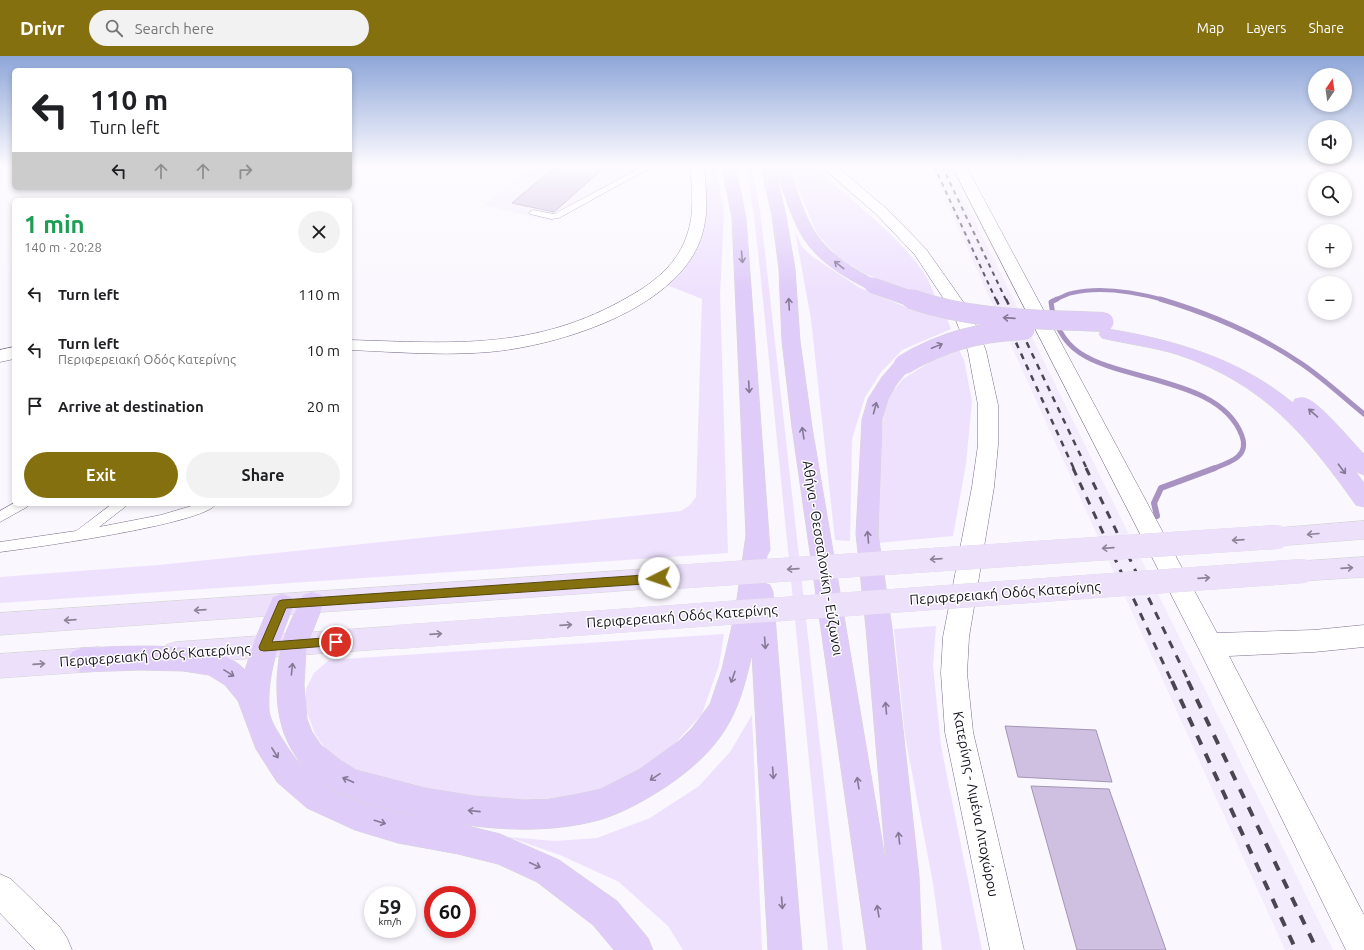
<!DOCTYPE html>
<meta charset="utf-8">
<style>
:root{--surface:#fff;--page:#f2f2f2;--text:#202124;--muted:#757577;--accent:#857010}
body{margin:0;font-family:Ubuntu,sans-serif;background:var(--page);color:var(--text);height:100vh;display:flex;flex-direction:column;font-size:15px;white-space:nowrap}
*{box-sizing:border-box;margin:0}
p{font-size:13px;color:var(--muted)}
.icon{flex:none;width:22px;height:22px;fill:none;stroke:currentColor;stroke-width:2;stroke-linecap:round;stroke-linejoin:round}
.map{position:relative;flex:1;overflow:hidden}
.sheet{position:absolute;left:12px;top:142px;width:340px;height:308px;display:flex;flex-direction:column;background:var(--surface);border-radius:6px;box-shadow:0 2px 6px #0003}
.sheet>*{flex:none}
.guide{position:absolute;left:12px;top:12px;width:340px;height:122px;border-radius:6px;box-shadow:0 2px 6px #0003;background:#fff;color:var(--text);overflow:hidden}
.needle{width:26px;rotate:13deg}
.fabs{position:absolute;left:1308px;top:12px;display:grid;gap:8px}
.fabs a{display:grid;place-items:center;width:44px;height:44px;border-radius:50%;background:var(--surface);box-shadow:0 2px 6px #0003;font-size:20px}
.speed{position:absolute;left:364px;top:830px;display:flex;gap:8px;font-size:20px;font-weight:700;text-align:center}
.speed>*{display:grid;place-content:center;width:52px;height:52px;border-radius:50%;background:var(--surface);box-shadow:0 2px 6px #0003;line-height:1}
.speed small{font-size:10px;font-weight:400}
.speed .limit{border:6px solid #d22;background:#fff;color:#111}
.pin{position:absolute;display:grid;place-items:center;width:34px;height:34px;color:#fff;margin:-17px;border:2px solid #fff;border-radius:50%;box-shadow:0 1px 4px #0007}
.me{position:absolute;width:44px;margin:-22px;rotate:266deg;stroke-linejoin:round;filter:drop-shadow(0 0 3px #0008)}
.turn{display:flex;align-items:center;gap:14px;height:84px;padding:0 12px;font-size:18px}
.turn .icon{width:52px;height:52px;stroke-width:2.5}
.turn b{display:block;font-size:28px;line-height:34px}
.lanes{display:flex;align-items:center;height:38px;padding:0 12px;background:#0003;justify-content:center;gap:20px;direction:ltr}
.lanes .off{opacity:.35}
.round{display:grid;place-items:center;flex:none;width:42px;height:42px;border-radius:21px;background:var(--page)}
.summary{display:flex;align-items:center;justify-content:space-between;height:68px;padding:0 12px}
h1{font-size:24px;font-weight:700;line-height:30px;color:#1e9e55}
.action{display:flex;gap:8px;margin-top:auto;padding:8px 12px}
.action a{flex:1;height:46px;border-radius:24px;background:var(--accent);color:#fff;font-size:16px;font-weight:700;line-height:46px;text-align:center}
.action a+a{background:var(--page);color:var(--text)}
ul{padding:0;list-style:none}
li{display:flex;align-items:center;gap:12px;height:56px;padding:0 12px}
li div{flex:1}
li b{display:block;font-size:15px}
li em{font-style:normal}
header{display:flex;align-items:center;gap:24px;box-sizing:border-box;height:56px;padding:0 20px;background:var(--accent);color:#fff}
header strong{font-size:19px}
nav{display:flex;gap:22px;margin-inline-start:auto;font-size:14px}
.search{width:280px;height:36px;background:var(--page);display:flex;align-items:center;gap:10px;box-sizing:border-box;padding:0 14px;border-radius:22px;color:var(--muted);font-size:15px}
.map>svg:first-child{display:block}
.built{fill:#f3ecfd}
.green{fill:#eee1fe}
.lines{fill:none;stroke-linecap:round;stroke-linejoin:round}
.stream-far2{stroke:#a892c2;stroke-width:4}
.stream-far1{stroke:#a892c2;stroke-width:5}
.stream{stroke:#a892c2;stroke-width:6}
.building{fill:#cfc0e2;stroke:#a395b5}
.service-casing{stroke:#7b6e8c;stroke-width:1}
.minor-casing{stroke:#7b6e8c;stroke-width:1}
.tertiary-casing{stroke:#7b6e8c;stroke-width:1}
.secondary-casing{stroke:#7b6e8c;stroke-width:1}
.primary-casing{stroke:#d5d4d6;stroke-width:1}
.motorway-casing{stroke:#d5d4d6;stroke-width:1}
.service{fill:#fff;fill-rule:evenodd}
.minor{fill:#fff;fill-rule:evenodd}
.tertiary{fill:#fff;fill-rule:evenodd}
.secondary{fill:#fff;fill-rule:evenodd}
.primary{fill:#ece0fb;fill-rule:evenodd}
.motorway{fill:#e0ccf9;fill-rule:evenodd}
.rail-far3{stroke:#4a4651;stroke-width:2;stroke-dasharray:4.5 4.5;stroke-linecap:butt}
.rail-far2{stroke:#4a4651;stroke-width:2.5;stroke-dasharray:6 6;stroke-linecap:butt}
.rail-far1{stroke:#4a4651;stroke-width:3;stroke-dasharray:8 8;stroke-linecap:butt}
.rail{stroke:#4a4651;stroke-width:4;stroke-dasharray:10 10;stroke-linecap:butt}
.primary-bridge-casing{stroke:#d5d4d6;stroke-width:24;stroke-linecap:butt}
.motorway-bridge-far1-casing{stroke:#d5d4d6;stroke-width:16;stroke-linecap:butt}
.motorway-bridge-casing{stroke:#d5d4d6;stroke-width:20;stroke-linecap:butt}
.primary-bridge{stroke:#ece0fb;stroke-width:24}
.motorway-bridge-far1{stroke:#e0ccf9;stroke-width:15}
.motorway-bridge{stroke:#e0ccf9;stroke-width:19}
.oneway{stroke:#857896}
.oneway2{stroke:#8c8397}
.route{fill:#857010;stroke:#56490a}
.labels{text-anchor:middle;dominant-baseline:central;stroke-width:3;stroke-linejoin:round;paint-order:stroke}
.street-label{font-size:14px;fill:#16111d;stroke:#fff}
</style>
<header>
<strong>Drivr</strong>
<div class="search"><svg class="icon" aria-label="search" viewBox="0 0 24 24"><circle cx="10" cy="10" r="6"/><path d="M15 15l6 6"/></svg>Search here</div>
<nav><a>Map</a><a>Layers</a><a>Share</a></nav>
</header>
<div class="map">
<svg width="1364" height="894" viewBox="0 0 1364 894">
<rect width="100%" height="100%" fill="#faf7fe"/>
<!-- built -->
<g class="built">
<path d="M533,110h125l-107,55 -67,-16z"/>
<path d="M930,110h18l385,784h-48z"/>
</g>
<!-- green -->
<g class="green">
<path d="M703,110h13l8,47 -4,81 8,259 -728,50v-26l159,-12 522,-54 9,-6 6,-8 6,-198 -35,-14c14,-14 30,-31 36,-51 6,-20 2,-47 0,-68z"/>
<path d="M746,110h6l9,51 82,733h-15l-68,-680 -6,-54z"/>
<path d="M789,110h24c37,35 82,65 111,107 5,7 8,17 12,25l-17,-4 -54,-20 -28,-18 -20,-22z"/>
<path d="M795,175l7,16 11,10 47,31 53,22 34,9 4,10 -49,21 -21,22 -16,25 -13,42 -2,102 -15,-1 -24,-221z"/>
<path d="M959,294l5,10 8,41 -6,63 -13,72 -76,7 3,-108 8,-38 15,-18 30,-19z"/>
<path d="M936,570l-3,40 8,80 41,204h-40l-9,-67 -28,-147 -11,-107z"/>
<path d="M724,578l-5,31 -17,49 -33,36 -38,26 -41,19 -80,6 -69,-10 -64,-12 -26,-10 -24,-18 -12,-17 -9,-25v-20l8,-16 15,-13z"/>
<path d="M752,659l10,235h-79l-15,-24 -49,-44 -59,-27 -52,-18 47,4 42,-3 53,-20 49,-32 31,-34z"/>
</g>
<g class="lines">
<!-- stream-far2 -->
<path class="stream-far2" d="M1055,244c5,-2 11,-6 17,-7 29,-7 63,-1 92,7"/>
<!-- stream-far1 -->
<g class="stream-far1">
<path d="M1057,243l-6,3c2,20 12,40 29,51 43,29 141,25 162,83 8,22 -15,27 -30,33"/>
<path d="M1160,243c51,15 98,35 142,65 22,15 41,33 62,50"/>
</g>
<!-- stream -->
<path class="stream" d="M1157,460l-3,-13 7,-15 54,-20"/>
</g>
<!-- building -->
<g class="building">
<path d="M556,110h50l-52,46 -42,-9z"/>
<path d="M1005,670l91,4 16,52 -94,-5z"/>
<path d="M1031,730l78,3 57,161h-89z"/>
</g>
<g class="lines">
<defs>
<g id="service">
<path d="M644,110h9l-94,52 -8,1 -21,-5 -1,-2 4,-2 21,4z"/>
<path d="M14,447l15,1 -2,3 -27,15v-11z"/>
<path d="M112,448h15l-2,3 -26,20 62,-12 37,-11h18c-11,20 -185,44 -216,48v-10l76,-11z"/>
</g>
<path id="minor" d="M952,110h14l251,467 97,-3 50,-5v22l-50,5 -85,4 135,259v35h-18l-145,-297z"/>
<g id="tertiary">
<path d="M690,110h14c2,23 5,47 -2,69 -22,74 -144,111 -213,117 -46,4 -93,0 -139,-2v-10c104,3 186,11 280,-44 25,-14 48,-33 57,-61 8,-22 5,-46 3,-69z"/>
<path d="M14,291v12l-14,3v-12z"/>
<path d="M0,818l11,5 48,47 8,12 5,12h-37l-35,-37z"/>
</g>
<path id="secondary" d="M821,110h15l51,43 39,40 45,64 15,38 12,54v40l-4,42 -25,150 -2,36 6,59 51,218h-34l-45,-218 -4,-59 2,-36 29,-150 6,-42v-40l-10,-54 -15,-38 -38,-58 -38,-40z"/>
<g id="primary">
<path d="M1364,465v18l-87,7 -8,-3 -3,-6 3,-6 8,-3z"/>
<path d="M1364,501v20l-61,4 -8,-3 -4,-7 4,-7 8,-3z"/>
<path d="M675,511l8,3 4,7 -4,7 -8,3 -675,48v-22z"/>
<path d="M397,570l9,3 4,8 -4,8 -9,3 -222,16 -9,-3 -4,-8 4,-8 9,-3z"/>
<path d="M99,591l9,4 4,8 -4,8 -9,4 -99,7v-24z"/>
</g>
<g id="motorway">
<path d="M722,110h14l10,52 24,332 -3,6 -3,27 6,2 3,7 29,358h-34l-16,-296c-5,22 -11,47 -22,67 -14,27 -38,48 -63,65 -20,13 -44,27 -68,34 -45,12 -93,11 -139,4l40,10 59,26 58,41 31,37 5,12h-39l-21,-25 -56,-43 -39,-18 -40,-10 -60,-11 -43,-13 -48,-22 -30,-26 -21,-33 -18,-48 -13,-16 -16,-10 -26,-4 -42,-1 -60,2 -9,-4 -4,-8 4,-8 9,-4c39,-1 137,-10 164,22l9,-28 19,-45 9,-3 9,3 3,7c-14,35 -27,68 -25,106 1,11 10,24 16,33 6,10 12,18 21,26 -24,-26 -30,-56 -29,-90 1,-12 2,-25 5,-37 6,-16 14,-32 21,-47l9,-3 9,3 3,7 -14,36 -4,13 -2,34 3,34 5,13 9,13 19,15 16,10 69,18 49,8 50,4 25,-1 25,-4 27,-6 39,-20 40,-29 12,-12 18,-24 12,-35 13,-56 11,-78 -14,-317zM321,726c30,21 70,28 105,36 -31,-6 -81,-16 -105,-36z"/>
<path d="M761,110h27c9,23 16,51 30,71 15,20 38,33 60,45l2,3 -2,3 -6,2 -6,-2c-23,-12 -47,-26 -62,-49 -14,-22 -20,-48 -29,-71l11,48 9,53 5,72 12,86 74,437 -20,-236 -10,-94 6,-114 6,-21 14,-22 14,-16 7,-2 7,2 2,4 -16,20 -8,14 -6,21 -4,114 14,94 27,248 3,74h-55l-75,-523 -10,-86 -3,-72 -7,-53z"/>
<path d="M1108,273c67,11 132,30 185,74l2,-4c5,-1 8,-2 12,0 14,5 45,43 57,55v21l-7,-3 -4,-4 11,15v24l-8,-2c-50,-70 -92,-121 -177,-150 -25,-8 -52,-11 -77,-17l-3,-4 3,-4z"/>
</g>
</defs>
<!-- service casing -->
<use href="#service" class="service-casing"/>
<!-- minor casing -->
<use href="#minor" class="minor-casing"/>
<!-- tertiary casing -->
<use href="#tertiary" class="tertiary-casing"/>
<!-- secondary casing -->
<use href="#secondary" class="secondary-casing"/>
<!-- primary casing -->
<use href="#primary" class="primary-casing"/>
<!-- motorway casing -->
<use href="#motorway" class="motorway-casing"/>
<!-- service -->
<use href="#service" class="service"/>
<!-- minor -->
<use href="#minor" class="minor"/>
<!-- tertiary -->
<use href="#tertiary" class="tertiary"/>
<!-- secondary -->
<use href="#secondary" class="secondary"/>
<!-- primary -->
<use href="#primary" class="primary"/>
<!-- motorway -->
<use href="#motorway" class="motorway"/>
<!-- rail-far3 -->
<g class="rail-far3">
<path d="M934,110l62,134"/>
<path d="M942,110l64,134"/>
</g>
<!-- rail-far2 -->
<g class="rail-far2">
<path d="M996,243l78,170"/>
<path d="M1006,243l81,170"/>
</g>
<!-- rail-far1 -->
<g class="rail-far1">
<path d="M1073,412l99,214"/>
<path d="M1086,412l103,214"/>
</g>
<!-- rail -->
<g class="rail">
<path d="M1172,625l124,269"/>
<path d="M1188,625l129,269"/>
</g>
<defs>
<g id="primary-bridge">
<path d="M675,521l602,-40"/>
<path d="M397,581l906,-66"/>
</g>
<path id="motorway-bridge-far1" d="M872,229l42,15"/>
<g id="motorway-bridge">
<path d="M911,243c63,22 128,20 193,23"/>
<path d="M903,309c40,-24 76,-33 122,-35"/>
</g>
</defs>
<!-- primary-bridge casing -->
<use href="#primary-bridge" class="primary-bridge-casing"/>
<!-- motorway-bridge-far1 casing -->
<use href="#motorway-bridge-far1" class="motorway-bridge-far1-casing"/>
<!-- motorway-bridge casing -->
<use href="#motorway-bridge" class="motorway-bridge-casing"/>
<!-- primary-bridge -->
<use href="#primary-bridge" class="primary-bridge"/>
<!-- motorway-bridge-far1 -->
<use href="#motorway-bridge-far1" class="motorway-bridge-far1"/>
<!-- motorway-bridge -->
<use href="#motorway-bridge" class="motorway-bridge"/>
</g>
<!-- one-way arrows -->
<defs><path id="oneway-shaft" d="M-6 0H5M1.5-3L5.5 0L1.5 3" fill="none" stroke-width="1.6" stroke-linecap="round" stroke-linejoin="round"/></defs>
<g class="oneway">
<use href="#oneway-shaft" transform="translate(742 201) rotate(85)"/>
<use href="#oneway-shaft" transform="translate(839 209) rotate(-142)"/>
<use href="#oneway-shaft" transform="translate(789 248) rotate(-93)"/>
<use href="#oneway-shaft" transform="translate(1009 262) rotate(-176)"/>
<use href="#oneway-shaft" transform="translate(937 290) rotate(-22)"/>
<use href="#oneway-shaft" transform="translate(749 331) rotate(87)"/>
<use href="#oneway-shaft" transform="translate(875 352) rotate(-75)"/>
<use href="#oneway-shaft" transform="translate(1313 357) rotate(-139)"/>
<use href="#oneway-shaft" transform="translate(803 377) rotate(-99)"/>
<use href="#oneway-shaft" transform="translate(1342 413) rotate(53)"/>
<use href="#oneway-shaft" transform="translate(868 481) rotate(-95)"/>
<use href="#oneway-shaft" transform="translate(765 587) rotate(86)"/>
<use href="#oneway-shaft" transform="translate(292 613) rotate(-84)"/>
<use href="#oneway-shaft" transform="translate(229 617) rotate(32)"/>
<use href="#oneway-shaft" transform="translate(733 621) rotate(109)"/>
<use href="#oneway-shaft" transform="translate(886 652) rotate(-95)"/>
<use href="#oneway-shaft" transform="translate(275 697) rotate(58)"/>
<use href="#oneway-shaft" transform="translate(773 717) rotate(86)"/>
<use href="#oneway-shaft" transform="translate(655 721) rotate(146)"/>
<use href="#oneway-shaft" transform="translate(348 724) rotate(-157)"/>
<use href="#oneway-shaft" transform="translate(858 727) rotate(-99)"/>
<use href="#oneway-shaft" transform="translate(474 755) rotate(-174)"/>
<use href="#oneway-shaft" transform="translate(380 766) rotate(17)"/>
<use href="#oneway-shaft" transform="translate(899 782) rotate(-96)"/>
<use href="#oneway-shaft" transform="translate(535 809) rotate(25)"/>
<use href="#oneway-shaft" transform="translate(782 847) rotate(86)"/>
<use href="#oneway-shaft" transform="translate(878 855) rotate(-99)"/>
</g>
<g class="oneway2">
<use href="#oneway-shaft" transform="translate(1313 478) rotate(175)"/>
<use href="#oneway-shaft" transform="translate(1238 484) rotate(176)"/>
<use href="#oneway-shaft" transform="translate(1108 492) rotate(176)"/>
<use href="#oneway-shaft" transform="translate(936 503) rotate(176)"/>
<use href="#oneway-shaft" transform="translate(1347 512) rotate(-4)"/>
<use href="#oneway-shaft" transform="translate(793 513) rotate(176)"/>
<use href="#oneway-shaft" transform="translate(1204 522) rotate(-4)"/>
<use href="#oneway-shaft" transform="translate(200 554) rotate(176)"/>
<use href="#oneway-shaft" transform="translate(70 564) rotate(176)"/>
<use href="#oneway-shaft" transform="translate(566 569) rotate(-4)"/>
<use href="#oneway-shaft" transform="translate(436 578) rotate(-4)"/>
<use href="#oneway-shaft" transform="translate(39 608) rotate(-4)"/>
</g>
<!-- sky -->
<linearGradient id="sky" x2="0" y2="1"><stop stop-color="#8ea6d9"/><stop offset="0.47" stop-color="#fdfbff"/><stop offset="1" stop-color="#fdfbff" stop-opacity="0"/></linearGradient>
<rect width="1364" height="235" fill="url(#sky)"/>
<!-- route -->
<path class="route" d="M659,518l4,2 1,2 -1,3 -4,2 -373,25 -14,34 64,-5 4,1 1,4 -1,3 -76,6 -4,-1 -1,-3 20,-46 3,-1z"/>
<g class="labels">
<!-- street labels -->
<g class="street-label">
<text transform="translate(823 502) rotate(81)">Αθήνα - Θεσσαλονίκη - Εύζωνοι</text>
<text transform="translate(1005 537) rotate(-4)">Περιφερειακή Οδός Κατερίνης</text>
<text transform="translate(682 560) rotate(-4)">Περιφερειακή Οδός Κατερίνης</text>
<text transform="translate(155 599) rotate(-4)">Περιφερειακή Οδός Κατερίνης</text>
<text transform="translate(976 748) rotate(79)">Κατερίνης - Λιμένα Λιτοχώρου</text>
</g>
</g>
</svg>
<div class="fabs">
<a><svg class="needle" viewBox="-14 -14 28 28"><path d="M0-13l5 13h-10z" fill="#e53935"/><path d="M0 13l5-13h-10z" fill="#757577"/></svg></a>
<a><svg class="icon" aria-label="sound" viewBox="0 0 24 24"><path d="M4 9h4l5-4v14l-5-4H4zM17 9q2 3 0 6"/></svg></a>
<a><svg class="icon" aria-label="search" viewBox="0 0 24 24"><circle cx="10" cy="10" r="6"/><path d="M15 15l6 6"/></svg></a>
<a>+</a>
<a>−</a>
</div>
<div class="speed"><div>59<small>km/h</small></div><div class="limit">60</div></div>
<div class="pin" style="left:336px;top:586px;background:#d93025"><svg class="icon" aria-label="arrive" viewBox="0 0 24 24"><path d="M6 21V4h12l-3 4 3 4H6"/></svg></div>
<svg class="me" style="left:659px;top:522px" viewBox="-20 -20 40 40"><circle r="19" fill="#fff"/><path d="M0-13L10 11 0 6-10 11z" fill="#857010"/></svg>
<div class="guide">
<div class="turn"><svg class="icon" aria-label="left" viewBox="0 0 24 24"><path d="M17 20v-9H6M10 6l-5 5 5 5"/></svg><div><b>110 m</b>Turn left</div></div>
<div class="lanes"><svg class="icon" aria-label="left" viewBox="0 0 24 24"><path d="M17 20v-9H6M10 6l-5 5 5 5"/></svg><svg class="icon off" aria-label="ahead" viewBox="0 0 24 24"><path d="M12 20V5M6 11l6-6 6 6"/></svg><svg class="icon off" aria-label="ahead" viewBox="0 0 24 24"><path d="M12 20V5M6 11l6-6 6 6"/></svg><svg class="icon off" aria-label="right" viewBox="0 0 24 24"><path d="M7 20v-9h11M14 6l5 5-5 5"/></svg></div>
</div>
<section class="sheet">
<div class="summary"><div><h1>1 min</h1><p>140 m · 20:28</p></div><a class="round"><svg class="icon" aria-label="close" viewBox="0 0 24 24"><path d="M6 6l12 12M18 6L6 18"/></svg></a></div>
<ul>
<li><svg class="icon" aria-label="left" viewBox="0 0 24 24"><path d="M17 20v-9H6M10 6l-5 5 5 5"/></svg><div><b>Turn left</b></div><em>110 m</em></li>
<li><svg class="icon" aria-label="left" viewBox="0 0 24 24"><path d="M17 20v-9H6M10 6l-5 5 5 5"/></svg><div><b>Turn left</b><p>Περιφερειακή Οδός Κατερίνης</p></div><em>10 m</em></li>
<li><svg class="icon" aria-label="arrive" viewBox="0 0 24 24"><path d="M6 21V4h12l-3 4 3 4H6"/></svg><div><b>Arrive at destination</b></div><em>20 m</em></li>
</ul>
<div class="action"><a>Exit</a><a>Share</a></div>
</section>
</div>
